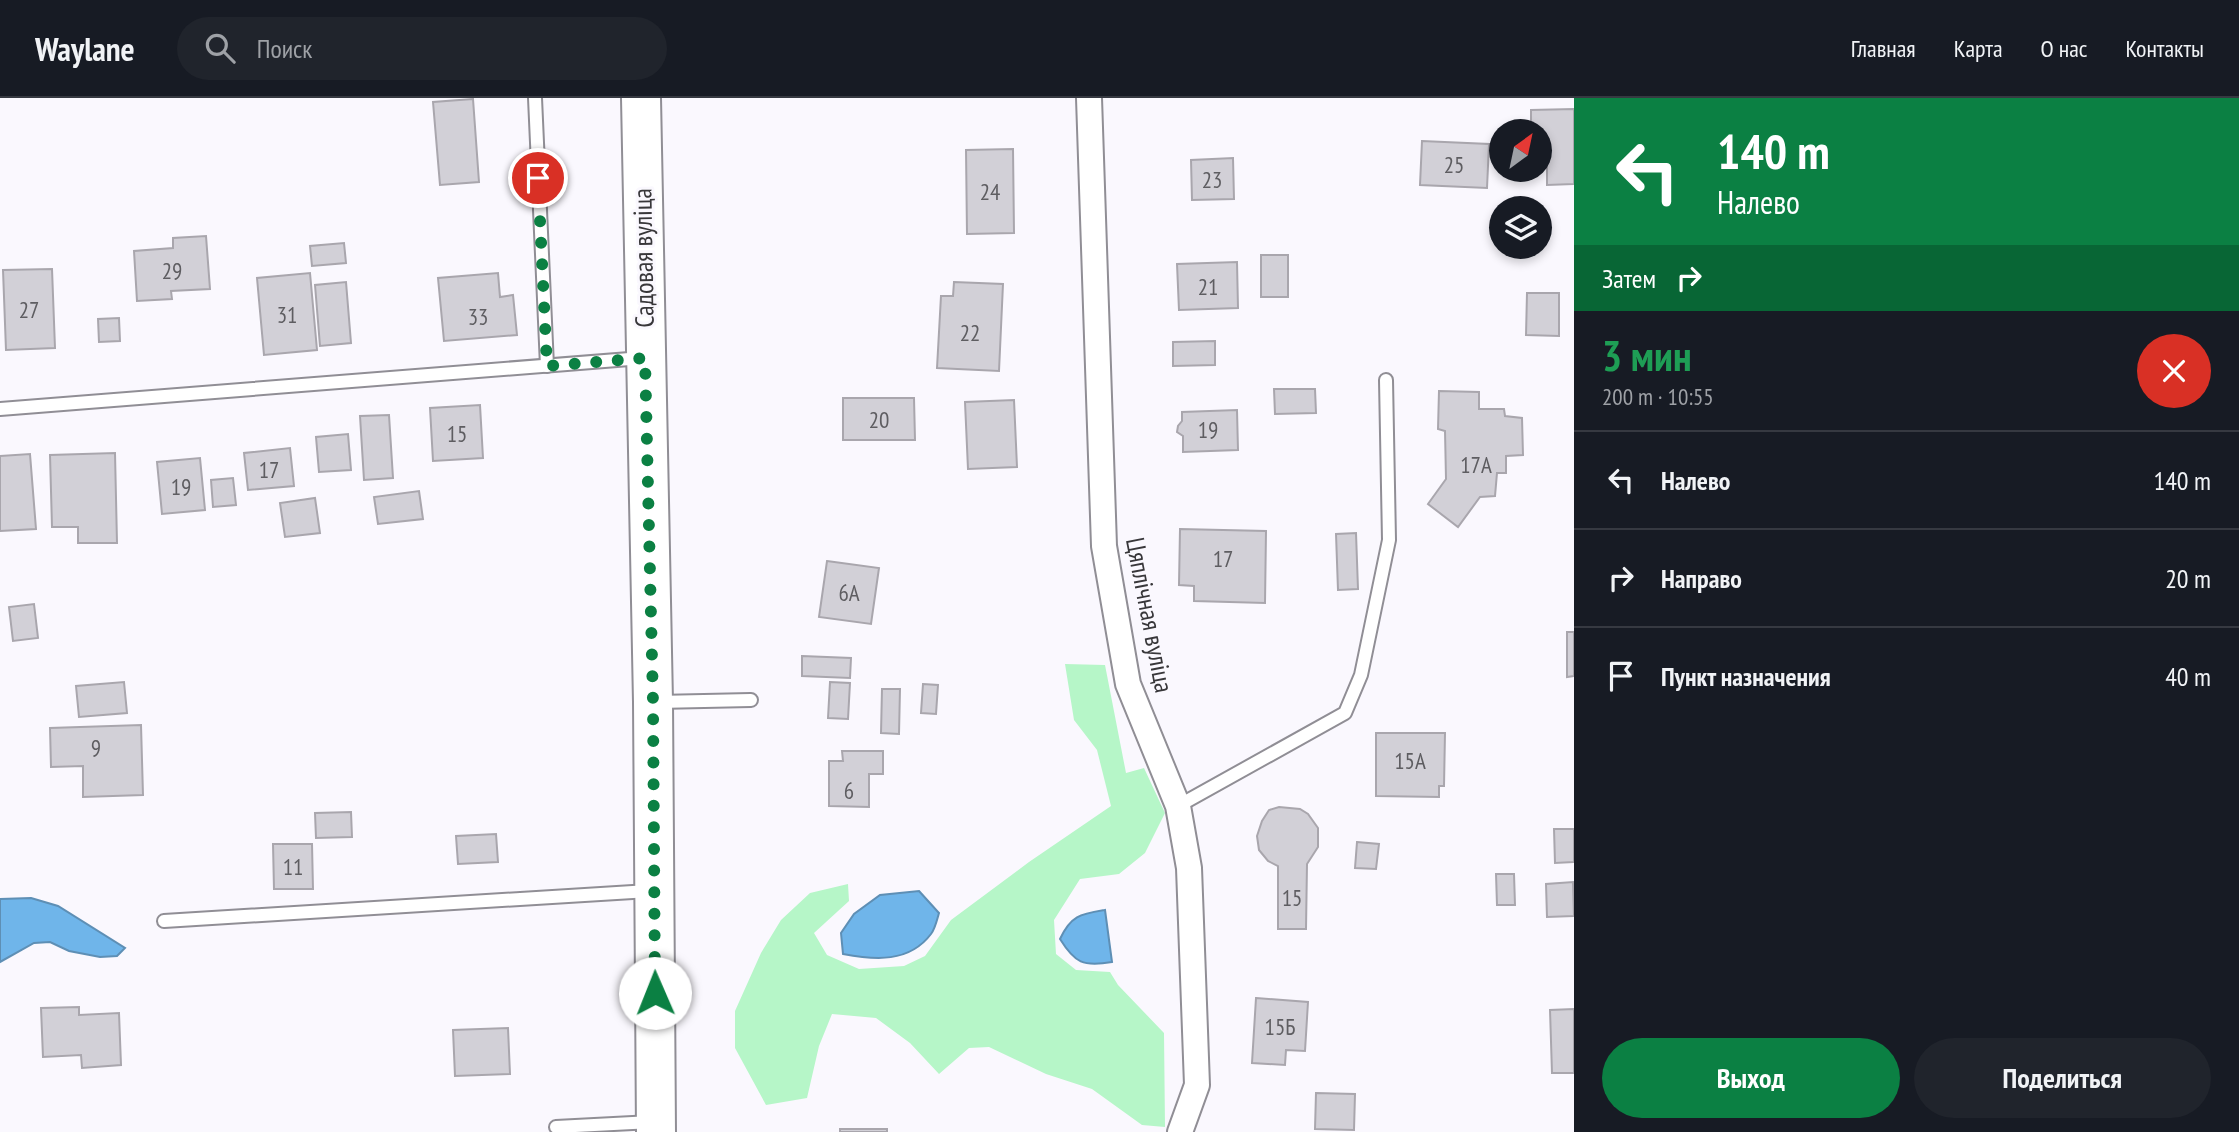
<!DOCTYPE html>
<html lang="ru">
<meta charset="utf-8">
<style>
:root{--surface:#171b24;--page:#20242c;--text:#f1f3f6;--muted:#9ea1a6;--line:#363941;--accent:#0b8043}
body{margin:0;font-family:"PT Sans Narrow",sans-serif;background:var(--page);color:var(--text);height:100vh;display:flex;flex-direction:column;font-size:26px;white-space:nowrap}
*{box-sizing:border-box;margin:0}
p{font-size:23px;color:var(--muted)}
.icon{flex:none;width:38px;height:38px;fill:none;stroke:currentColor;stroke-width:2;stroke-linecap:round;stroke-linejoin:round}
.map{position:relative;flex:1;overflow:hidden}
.details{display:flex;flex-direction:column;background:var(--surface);width:665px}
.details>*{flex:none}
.guide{background:#0b8043;color:#fff;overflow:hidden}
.needle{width:46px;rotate:33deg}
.buttons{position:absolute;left:1489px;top:21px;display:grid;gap:14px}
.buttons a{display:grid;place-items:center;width:63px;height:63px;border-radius:50%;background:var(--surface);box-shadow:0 4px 10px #0003;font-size:35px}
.pin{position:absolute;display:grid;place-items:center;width:60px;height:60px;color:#fff;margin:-30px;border:4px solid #fff;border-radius:50%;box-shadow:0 2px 7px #0007}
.me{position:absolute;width:77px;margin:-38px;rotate:359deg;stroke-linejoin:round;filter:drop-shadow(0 0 5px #0008)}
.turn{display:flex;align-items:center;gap:24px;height:147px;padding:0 28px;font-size:32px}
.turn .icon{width:91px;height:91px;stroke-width:2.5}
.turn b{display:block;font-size:49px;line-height:60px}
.then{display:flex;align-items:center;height:66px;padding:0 28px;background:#0003;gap:14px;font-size:26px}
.round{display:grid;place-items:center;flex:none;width:74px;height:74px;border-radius:37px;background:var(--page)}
.summary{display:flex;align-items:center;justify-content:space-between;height:119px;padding:0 28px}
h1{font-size:42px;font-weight:700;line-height:52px;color:#1e9e55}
.button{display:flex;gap:14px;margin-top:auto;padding:14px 28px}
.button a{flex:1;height:80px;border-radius:42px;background:var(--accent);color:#fff;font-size:28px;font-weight:700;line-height:80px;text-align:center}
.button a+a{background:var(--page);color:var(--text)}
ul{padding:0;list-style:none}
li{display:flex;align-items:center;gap:21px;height:98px;padding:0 28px;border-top:2px solid var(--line)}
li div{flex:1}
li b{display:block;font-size:26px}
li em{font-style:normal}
header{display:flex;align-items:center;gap:42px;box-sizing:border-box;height:98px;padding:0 35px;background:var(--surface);border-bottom:2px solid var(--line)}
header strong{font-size:33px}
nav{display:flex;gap:38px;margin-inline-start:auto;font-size:24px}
.search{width:490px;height:63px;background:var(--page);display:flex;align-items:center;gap:18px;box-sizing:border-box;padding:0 24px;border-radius:38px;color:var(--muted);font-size:26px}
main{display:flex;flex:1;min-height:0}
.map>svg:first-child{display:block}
.green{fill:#b6f6c8}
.water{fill:#6fb5ea;stroke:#5e8fb5;stroke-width:2}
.building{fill:#d2d0d7;stroke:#a9a6ad;stroke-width:2}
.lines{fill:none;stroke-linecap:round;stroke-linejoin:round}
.lane-casing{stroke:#908e95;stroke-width:16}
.street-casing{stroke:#908e95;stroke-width:28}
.primary-casing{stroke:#908e95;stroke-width:42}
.lane{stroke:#fff;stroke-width:12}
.street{stroke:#fff;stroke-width:24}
.primary{stroke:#fff;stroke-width:38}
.route{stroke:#0b8043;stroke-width:12;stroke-dasharray:0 21.6}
.labels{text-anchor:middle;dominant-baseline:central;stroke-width:6;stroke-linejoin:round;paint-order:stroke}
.number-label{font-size:23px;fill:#5e5d61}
.street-label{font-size:26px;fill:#38373a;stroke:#faf8fe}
</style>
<header>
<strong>Waylane</strong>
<div class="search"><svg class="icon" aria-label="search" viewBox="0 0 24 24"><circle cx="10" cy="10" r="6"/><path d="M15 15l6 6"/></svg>Поиск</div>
<nav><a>Главная</a><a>Карта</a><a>О нас</a><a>Контакты</a></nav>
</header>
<main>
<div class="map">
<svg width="1574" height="1034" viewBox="0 0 1574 1034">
<rect width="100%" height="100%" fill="#faf8fe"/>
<!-- green -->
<path class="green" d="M1065,566l40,1 21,108 18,-5 21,45 -20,40 -26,21 -39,5 -26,41 2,34 20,16 34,2 8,13 46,48 1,94 -23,-2 -50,-36 -46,-15 -57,-27 -20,1 -30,26 -29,-31 -34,-25 -44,-4 -13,32 -12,52 -41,7 -31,-57v-37l26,-58 20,-33 29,-27 38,-9 1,17 -35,32 13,22 32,14 45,-3 21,-10 26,-36 78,-58 82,-56 -14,-56 -23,-30z"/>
<!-- water -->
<g class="water">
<path d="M919,793l20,22c-2,7 -4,16 -8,21 -22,29 -56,26 -88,20l-2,-21 13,-19 26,-19z"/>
<path d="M31,800l27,8 67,42 -8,8 -17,1 -31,-6 -19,-9 -16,1 -34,19v-63z"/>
<path d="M1105,812l7,52c-29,5 -37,1 -52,-23 11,-24 21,-25 45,-29z"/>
</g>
<!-- building -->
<g class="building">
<path d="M473,1l6,83 -39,3 -7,-83z"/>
<path d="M1574,11v75l-27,1v-20h-7v-34h-9v-21z"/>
<path d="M1422,43l67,3 -2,44 -67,-3z"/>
<path d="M1013,51l1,84 -47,1 -1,-84z"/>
<path d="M1233,60l1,41 -42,1 -1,-40z"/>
<path d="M206,138l4,53 -39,2 1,8 -35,2 -3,-50 39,-3v-10z"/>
<path d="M344,145l2,20 -34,3 -2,-20z"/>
<rect x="1261" y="157" width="27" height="42"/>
<path d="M1237,164l1,46 -59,2 -2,-46z"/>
<path d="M52,171l3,79 -49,2 -3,-80z"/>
<path d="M310,175l7,77 -53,5 -7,-77z"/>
<path d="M498,175l2,24 13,-2 4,40 -73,6 -6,-63z"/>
<path d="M346,184l5,61 -31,3 -5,-61z"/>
<path d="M954,184l49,2 -4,87 -62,-3 4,-72h12z"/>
<path d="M1527,195h32v43l-33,-1z"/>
<path d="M119,220l1,23 -21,1 -1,-23z"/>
<path d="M1215,243v24l-42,1v-24z"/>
<path d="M1274,291h41l1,24 -41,1z"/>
<path d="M1439,293l40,1v17h25l1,7 17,2 1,37 -17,1v17h-9l-2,23 -15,1 -22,30 -30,-23 18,-25 -1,-48 -7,-2z"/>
<path d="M843,300h71l1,42h-72z"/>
<path d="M1014,302l3,67 -49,2 -3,-67z"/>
<path d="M480,307l3,53 -50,3 -3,-53z"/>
<path d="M1237,312l1,40 -55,2v-16l-6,-4 1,-6 4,-5v-9z"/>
<path d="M389,317l4,63 -29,2 -4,-64z"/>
<path d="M348,336l3,36 -32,2 -3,-35z"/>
<path d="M290,350l4,38 -46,4 -4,-37z"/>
<path d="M115,355l2,90h-39v-16h-26l-2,-72z"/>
<path d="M30,356l6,75 -36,2v-75z"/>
<path d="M200,360l5,52 -43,4 -5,-52z"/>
<path d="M233,380l3,27 -23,2 -2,-27z"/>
<path d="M419,393l4,28 -45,5 -4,-27z"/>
<path d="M315,400l5,35 -35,4 -5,-34z"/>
<path d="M1180,431l86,2 -1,72 -71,-2v-15l-15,-1z"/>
<path d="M1356,435l2,56 -20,1 -2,-56z"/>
<path d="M827,463l52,7 -8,56 -52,-7z"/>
<path d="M34,506l4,34 -25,3 -4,-34z"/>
<path d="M1567,534h7v44l-7,1z"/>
<path d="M802,558l49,2 -1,20 -48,-2z"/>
<path d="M124,584l3,31 -48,4 -3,-31z"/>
<path d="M830,584l20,1 -2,36 -20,-1z"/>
<path d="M923,586l15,1 -2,29 -15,-1z"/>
<path d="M882,591h18l-1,45 -18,-1z"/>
<path d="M141,627l2,70 -60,2v-31l-32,1 -1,-39z"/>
<path d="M1376,635h69l-1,53h-5v11l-63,-1z"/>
<path d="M842,653h41v23h-14v33l-40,-1v-45h14z"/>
<path d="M1279,709l21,2 8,5 10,14v19l-11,17 -1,65h-28v-63l-10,-5 -9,-11 -2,-14 5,-15 7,-11z"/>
<path d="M351,714l1,25 -36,1 -1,-25z"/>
<path d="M1554,731h20v33l-19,1z"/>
<path d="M496,736l2,28 -40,2 -2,-28z"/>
<path d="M1357,744l22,2 -3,25 -21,-1z"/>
<path d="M273,746h39l1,45h-39z"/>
<path d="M1496,776h18l1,31h-18z"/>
<path d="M1573,784l1,34 -27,1 -1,-33z"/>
<path d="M1256,900l52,4 -3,49 -19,-1 -1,15 -33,-2z"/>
<path d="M79,909v8l40,-2 2,52 -39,3 -1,-13 -38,2 -2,-49z"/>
<path d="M1574,911v64h-22l-2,-63z"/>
<path d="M508,930l2,46 -55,2 -2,-46z"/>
<path d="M1316,995l39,1 -1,36 -39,-1z"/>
<rect x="840" y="1031" width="47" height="3"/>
</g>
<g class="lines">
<defs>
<g id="lane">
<path d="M535,0l12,268"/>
<path d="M0,311l642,-51"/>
<path d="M657,604l94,-2"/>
<path d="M1178,708l167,-93 16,-38 28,-135 -3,-160"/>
<path d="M164,823l485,-30"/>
<path d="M556,1029l96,-5"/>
</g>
<path id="street" d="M1089,0l15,448 24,138 50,122 11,62 8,217 -17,47"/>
<path id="primary" d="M641,0l12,604 3,430"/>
</defs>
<!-- lane casing -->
<use href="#lane" class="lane-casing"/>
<!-- street casing -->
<use href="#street" class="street-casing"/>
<!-- primary casing -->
<use href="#primary" class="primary-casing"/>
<!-- lane -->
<use href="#lane" class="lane"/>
<!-- street -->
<use href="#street" class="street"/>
<!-- primary -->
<use href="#primary" class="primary"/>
</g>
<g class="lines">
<!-- route -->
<path class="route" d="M538,80l9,188 98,-8 8,344 2,291"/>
</g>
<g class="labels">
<!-- number labels -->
<g class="number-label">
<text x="1454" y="66">25</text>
<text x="1212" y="81">23</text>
<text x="990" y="93">24</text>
<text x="172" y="172">29</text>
<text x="1208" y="188">21</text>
<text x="29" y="211">27</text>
<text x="287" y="216">31</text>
<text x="478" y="218">33</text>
<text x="970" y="234">22</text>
<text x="879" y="321">20</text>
<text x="1208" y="331">19</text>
<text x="457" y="335">15</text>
<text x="1476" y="366">17А</text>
<text x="269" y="371">17</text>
<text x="181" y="388">19</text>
<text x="1223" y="460">17</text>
<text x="849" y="494">6А</text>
<text x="96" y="649">9</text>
<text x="1410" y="662">15А</text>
<text x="849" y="692">6</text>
<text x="293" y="768">11</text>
<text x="1292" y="799">15</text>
<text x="1280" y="928">15Б</text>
</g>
<!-- street labels -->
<g class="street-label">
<text transform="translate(643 160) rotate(-91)">Садовая вуліца</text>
<text transform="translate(1150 517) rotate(79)">Цяплічная вуліца</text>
</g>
</g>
</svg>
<div class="buttons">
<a><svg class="needle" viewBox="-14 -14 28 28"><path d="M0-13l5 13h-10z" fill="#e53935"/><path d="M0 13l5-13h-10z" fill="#9ea1a6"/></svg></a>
<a><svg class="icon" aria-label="layers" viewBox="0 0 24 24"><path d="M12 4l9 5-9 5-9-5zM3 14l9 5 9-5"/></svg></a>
</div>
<div class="pin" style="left:538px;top:80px;background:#d93025"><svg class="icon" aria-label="arrive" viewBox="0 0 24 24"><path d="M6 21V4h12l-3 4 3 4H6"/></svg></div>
<svg class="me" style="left:655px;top:895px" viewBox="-20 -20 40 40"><circle r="19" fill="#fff"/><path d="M0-13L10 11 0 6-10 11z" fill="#0b8043"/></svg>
</div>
<section class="details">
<div class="guide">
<div class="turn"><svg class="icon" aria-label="left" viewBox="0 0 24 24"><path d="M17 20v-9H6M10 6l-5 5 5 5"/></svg><div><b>140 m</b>Налево</div></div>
<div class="then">Затем<svg class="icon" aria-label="right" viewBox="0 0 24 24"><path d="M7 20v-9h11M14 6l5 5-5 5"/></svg></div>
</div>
<div class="summary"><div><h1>3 мин</h1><p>200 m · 10:55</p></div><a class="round" style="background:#d93025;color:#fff"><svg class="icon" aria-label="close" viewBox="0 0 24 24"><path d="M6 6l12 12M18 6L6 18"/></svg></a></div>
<ul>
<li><svg class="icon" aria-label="left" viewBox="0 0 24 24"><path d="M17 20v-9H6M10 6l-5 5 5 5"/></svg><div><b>Налево</b></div><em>140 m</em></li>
<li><svg class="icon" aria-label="right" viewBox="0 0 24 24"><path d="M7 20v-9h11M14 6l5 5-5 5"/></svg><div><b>Направо</b></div><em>20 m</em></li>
<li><svg class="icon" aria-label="arrive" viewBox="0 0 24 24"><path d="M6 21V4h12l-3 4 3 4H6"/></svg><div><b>Пункт назначения</b></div><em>40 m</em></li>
</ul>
<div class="button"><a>Выход</a><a>Поделиться</a></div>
</section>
</main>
